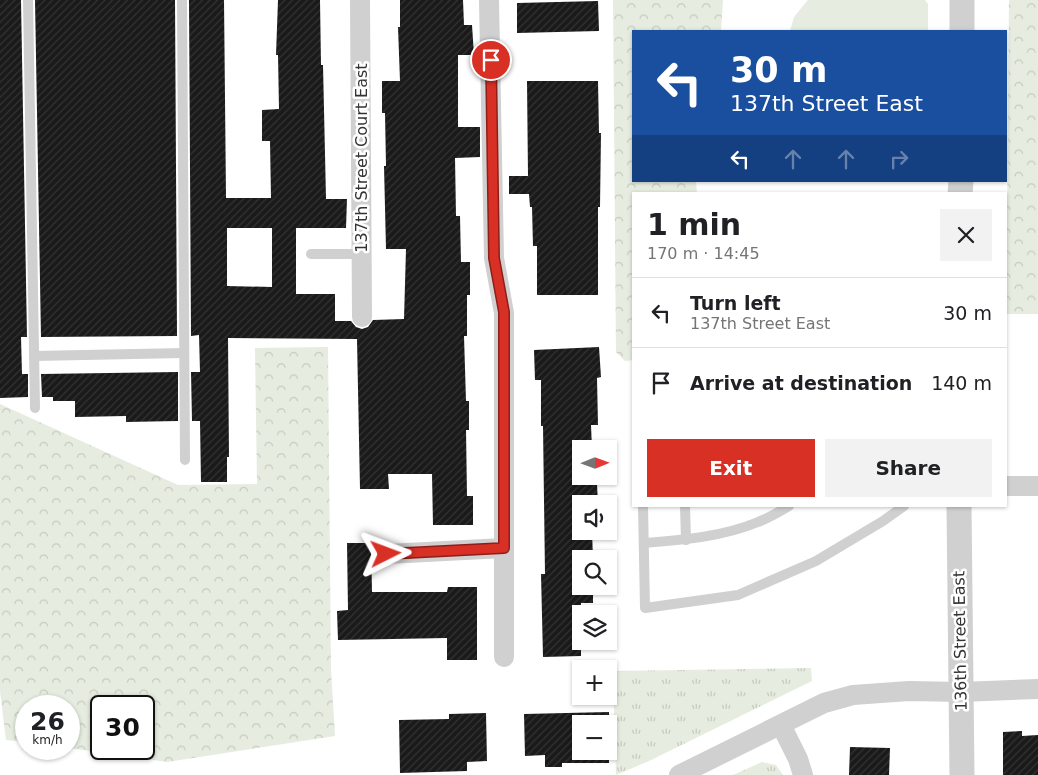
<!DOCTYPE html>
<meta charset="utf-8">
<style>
:root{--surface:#fff;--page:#f2f2f2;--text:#202124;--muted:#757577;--line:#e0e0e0;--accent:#d93025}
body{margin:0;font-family:"DejaVu Sans",sans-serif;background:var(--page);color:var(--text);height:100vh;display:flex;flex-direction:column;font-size:19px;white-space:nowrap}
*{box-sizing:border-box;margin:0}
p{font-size:16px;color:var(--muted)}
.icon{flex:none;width:28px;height:28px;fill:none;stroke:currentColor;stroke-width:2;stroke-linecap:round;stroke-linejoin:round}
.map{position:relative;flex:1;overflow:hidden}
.side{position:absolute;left:632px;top:192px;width:375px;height:315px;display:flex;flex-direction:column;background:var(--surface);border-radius:0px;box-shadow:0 1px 4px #0004}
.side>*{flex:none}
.hud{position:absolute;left:632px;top:30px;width:375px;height:152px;border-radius:0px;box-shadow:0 1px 4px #0004;background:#1a4fa0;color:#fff;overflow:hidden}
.needle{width:32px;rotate:89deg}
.fabs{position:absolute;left:572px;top:440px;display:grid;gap:10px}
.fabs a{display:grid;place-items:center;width:45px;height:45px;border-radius:0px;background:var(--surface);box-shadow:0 1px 4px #0004;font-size:25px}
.speed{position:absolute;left:15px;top:695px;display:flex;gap:10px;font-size:25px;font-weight:700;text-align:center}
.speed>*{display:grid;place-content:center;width:65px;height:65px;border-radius:50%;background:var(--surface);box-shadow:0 1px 4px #0004;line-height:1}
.speed small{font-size:12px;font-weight:400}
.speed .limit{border:2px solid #111;border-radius:8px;background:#fff;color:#111}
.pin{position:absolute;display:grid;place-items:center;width:42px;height:42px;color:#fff;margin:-21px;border:2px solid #fff;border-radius:50%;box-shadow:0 1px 5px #0007}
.me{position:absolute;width:55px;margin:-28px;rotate:87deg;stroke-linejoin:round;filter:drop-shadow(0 0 4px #0008)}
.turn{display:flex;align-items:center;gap:18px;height:105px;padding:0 15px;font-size:22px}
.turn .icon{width:65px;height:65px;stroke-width:2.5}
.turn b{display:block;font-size:35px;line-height:42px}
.lanes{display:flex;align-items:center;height:48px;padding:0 15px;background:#0003;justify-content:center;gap:25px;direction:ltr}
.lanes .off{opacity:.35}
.round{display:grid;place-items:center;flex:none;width:52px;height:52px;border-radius:0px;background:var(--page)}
.summary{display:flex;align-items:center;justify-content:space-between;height:85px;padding:0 15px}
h1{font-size:30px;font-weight:600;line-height:38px}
.primary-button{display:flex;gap:10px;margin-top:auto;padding:10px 15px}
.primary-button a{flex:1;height:58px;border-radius:0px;background:var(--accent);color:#fff;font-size:20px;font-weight:600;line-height:58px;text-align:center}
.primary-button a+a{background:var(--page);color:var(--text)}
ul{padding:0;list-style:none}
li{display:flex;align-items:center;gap:15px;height:70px;padding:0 15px;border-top:1px solid var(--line)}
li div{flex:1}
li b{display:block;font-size:19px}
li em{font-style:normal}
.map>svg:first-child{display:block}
.forest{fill:url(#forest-crowns);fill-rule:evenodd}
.park{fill:url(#park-tufts)}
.pitch{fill:#e6ecdf}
.building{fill:url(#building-hatch);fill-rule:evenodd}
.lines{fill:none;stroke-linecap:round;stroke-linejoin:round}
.service{stroke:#d0d0d0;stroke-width:10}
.minor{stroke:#d0d0d0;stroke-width:20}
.tertiary{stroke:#d0d0d0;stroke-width:25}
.route-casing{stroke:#8d1f18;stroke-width:12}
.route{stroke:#d93025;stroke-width:9}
.labels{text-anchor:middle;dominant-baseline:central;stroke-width:5;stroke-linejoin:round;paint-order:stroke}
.street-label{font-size:16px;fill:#333;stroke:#fff}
</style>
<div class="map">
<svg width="1038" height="775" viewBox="0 0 1038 775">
<defs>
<pattern id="forest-crowns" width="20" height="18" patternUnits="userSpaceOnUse" patternTransform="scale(1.25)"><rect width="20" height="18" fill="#e6ecdf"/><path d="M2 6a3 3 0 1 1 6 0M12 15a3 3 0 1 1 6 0" fill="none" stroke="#c6cbc0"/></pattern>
<pattern id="park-tufts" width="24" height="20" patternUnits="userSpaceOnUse" patternTransform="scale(1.25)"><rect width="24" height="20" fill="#e6ecdf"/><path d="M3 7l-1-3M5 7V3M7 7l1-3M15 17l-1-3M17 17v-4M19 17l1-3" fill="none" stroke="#c6cbc0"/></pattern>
<pattern id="building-hatch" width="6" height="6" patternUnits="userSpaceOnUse" patternTransform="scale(1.25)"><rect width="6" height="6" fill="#1a1a1a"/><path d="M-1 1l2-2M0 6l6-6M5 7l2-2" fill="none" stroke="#333"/></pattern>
</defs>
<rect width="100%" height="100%" fill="#fff"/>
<!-- forest -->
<g class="forest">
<path d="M613,0h110l-2,31h-87v150h62l1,13h-63v166l-9,1 -9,-9z"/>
<path d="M1009,0h29v314h-32z"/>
<path d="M328,347l3,323 4,66 -168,26 -98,-14v-42h-43v36l-20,-2 -6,-49v-287l178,81 79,-1 -2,-136zM101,706h43v43h-43z"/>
</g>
<!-- park -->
<g class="park">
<path d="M811,668l1,13 -163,80 -33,14 -3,-104z"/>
<path d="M762,762l14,3 7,10h-50z"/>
</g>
<!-- pitch -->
<path class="pitch" d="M808,0h117l3,4v27h-138l4,-14z"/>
<!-- building -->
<g class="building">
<path d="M0,0h21l6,337h-6l1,37h6v23l-28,1z"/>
<path d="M35,0h140l2,336 -136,1z"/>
<path d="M189,0h35l2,198h45l-1,-57h-8v-31l17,-1 -1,-54h-2l2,-55h42l1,65h2l3,134h21l-1,29h-50v66h39v27h16l5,6 6,2 6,-2 5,-7 31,-1 2,-70h-20l-2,-83h2l-1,-53h-3v-32h18l-2,-54h2v-27h63l1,25h8l2,30h-16v72h22v30l-25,1 1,58h4l1,46h9v33h-3v41h-3l2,65h3v29h-3l1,66h6v29h-40l-1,-51h-44l1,15h-29l-3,-150 -129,-1 1,119h-2v25h-26l-1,-61h-8l-1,-49h9l-1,-37 -8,1zM227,228h45v59l-45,-1z"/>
<path d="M598,1l1,30 -82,2v-30z"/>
<path d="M527,81h71l1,52h2l-1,74h-2v88h-61v-49h-4l-1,-39h-2l-1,-13h-20v-18h19z"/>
<path d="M599,347l2,30 -4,1 1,47h-7l1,24h-11v27h11v8h5l1,20h-17v27h11l1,28h-12v27h12v17h-12v53l-38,1 -2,-83h4l-2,-148h-2v-46h-6l-1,-30z"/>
<path d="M178,372v49l-52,1v-6l-51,1v-16h-22v-4h-11l-1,-23z"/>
<path d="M347,543h24l1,49h75l1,-5h29v73h-30v-22l-109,2 -1,-29 11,-1z"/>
<path d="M609,712v51h-47v4h-17v-12l-20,1 -1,-42zM581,724h28v27h-28z"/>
<path d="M486,713l1,48 -20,1v9l-67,2 -1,-53 50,-1v-5z"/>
<path d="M1022,731v5l16,-1v40h-35v-43z"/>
<path d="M850,747l40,1 -1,27h-40z"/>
</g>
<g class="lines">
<!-- service -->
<g class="service">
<path d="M28,0l7,408"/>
<path d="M182,0l3,460"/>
<path d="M311,254h51"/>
<path d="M34,356l150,-3"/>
<path d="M643,506l2,102 93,-13 78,-34 67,-40 21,-15"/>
<path d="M685,506l1,34"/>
<path d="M644,543c38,-3 78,-6 114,-21 11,-4 21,-10 31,-16"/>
</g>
<!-- minor -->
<g class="minor">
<path d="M360,0l2,317"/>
<path d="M489,0l5,258 10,55v344"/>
<path d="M1006,486h32"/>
<path d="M387,554l117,-6"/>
<path d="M781,725l17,34 5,16"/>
<path d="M679,775l145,-72 29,-8 56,-4 52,1 77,-3"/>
</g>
<!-- tertiary -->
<g class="tertiary">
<path d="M962,31v-31"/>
<path d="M960,194l1,-13"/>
<path d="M959,506l3,269"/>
</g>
</g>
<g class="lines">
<defs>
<path id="route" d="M386,554l118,-6v-236l-10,-54 -3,-198"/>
</defs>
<!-- route casing -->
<use href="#route" class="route-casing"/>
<!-- route -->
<use href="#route" class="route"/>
</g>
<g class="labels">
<!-- street labels -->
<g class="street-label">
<text transform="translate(361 158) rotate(-90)">137th Street Court East</text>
<text transform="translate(960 641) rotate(-91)">136th Street East</text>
</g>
</g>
</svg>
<div class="fabs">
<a><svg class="needle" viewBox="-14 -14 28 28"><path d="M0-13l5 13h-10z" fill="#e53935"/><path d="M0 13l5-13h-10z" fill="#757577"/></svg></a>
<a><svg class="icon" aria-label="sound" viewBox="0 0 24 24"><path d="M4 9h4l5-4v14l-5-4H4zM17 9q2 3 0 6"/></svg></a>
<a><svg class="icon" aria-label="search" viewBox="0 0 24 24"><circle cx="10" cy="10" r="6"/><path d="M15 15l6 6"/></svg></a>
<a><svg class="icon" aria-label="layers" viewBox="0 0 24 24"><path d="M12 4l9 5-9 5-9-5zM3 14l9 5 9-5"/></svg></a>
<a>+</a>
<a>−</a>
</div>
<div class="speed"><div>26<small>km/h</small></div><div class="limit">30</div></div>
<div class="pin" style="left:491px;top:60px;background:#d93025"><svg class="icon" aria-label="arrive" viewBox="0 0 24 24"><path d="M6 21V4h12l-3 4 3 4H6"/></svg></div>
<svg class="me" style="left:386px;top:554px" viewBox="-20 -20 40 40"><path d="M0-17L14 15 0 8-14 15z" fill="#d93025" stroke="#fff" stroke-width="4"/></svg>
<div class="hud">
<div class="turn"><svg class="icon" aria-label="left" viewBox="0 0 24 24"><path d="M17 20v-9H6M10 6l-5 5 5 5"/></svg><div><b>30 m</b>137th Street East</div></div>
<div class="lanes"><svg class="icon" aria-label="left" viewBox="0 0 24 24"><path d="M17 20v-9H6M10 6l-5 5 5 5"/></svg><svg class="icon off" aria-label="ahead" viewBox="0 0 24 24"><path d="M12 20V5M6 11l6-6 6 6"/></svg><svg class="icon off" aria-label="ahead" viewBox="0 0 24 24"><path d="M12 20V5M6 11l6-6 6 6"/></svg><svg class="icon off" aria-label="right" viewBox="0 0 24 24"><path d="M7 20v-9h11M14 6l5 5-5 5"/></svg></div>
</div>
<section class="side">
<div class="summary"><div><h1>1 min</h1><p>170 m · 14:45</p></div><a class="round"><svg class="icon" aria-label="close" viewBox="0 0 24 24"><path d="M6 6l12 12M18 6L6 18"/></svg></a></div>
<ul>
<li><svg class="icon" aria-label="left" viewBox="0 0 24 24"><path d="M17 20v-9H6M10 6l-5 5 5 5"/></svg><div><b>Turn left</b><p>137th Street East</p></div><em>30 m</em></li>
<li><svg class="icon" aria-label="arrive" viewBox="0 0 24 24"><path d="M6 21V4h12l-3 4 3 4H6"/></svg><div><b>Arrive at destination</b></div><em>140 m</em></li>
</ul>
<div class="primary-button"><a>Exit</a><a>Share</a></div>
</section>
</div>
